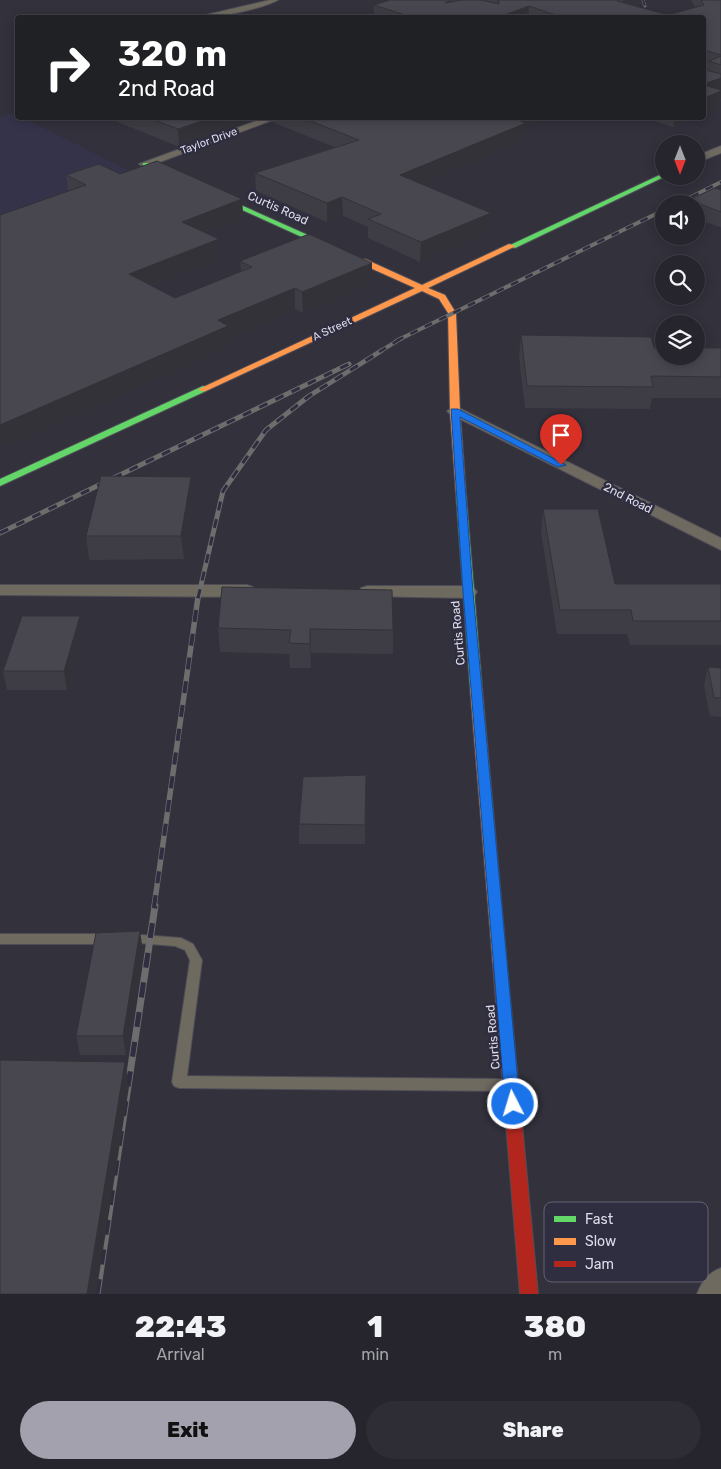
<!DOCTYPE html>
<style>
:root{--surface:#26252d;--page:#2e2d35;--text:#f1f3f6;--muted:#a4a5aa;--line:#424249;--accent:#a2a1ad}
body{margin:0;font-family:Rubik,sans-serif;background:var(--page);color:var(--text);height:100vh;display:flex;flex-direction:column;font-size:19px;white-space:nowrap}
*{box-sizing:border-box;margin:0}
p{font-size:16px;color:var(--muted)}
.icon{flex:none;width:28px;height:28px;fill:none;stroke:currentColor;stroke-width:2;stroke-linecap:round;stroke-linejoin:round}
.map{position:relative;height:1294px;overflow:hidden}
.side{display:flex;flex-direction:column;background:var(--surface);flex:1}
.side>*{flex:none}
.hud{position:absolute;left:15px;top:15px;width:691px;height:105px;border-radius:5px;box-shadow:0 2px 12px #0003,0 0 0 1px var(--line);background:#202124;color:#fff;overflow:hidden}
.needle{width:32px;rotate:180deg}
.tools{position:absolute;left:655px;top:135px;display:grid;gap:10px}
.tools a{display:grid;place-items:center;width:50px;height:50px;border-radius:50%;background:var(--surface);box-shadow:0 2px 12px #0003,0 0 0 1px var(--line);font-size:25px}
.pin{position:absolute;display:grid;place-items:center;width:42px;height:42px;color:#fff;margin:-51px -21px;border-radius:50% 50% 50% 0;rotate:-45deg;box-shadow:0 0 5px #0007}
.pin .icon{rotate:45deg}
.me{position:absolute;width:55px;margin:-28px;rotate:355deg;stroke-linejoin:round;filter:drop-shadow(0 0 4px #0008)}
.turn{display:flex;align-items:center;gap:18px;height:105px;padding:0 20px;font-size:22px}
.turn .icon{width:65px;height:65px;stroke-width:2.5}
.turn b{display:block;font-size:35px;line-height:42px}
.eta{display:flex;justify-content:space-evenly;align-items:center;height:85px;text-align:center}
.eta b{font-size:30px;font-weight:800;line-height:35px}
.action{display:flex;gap:10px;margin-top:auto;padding:10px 20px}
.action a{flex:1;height:58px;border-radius:30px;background:var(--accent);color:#111;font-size:20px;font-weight:800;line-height:58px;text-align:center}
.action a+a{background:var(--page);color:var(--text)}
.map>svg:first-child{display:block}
.built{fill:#35334a}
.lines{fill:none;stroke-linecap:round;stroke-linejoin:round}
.lane-casing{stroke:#4e4d57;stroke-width:2}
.street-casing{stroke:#4e4d57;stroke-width:2}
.fast-casing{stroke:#4e4d57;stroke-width:2}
.slow-casing{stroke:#4e4d57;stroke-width:2}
.jam-casing{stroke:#4e4d57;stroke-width:2}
.lane{fill:#6e6a60;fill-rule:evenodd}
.street{fill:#6e6a60;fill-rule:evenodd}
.fast{fill:#63d668;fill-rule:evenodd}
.slow{fill:#ff974d;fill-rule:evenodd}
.jam{fill:#b3261e;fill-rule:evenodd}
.rail-far4-casing{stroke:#6e6c6c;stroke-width:3}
.rail-far3-casing{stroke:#6e6c6c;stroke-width:4}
.rail-far2-casing{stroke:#6e6c6c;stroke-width:5}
.rail-far1-casing{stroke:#6e6c6c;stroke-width:5.5}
.rail-casing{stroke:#6e6c6c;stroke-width:7}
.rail-far4{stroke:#2f2d40;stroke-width:2;stroke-dasharray:6;stroke-linecap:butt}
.rail-far3{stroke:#2f2d40;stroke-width:2.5;stroke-dasharray:8;stroke-linecap:butt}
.rail-far2{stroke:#2f2d40;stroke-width:3;stroke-dasharray:9;stroke-linecap:butt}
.rail-far1{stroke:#2f2d40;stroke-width:4;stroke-dasharray:12;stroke-linecap:butt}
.rail{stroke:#2f2d40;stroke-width:5;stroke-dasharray:15;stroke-linecap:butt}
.wall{fill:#3e3d45}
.shaded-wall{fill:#323238}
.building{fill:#484750;stroke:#323238}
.route{fill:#1a73e8;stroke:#114b97}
.labels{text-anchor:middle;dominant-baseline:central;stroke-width:5;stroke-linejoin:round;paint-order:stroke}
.far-street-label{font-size:11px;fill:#deddea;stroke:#2f2d40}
.street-label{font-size:12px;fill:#deddea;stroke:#2f2d40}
.key{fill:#2f2d40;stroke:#646273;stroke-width:1}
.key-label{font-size:14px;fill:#deddea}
</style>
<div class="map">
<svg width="721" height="1294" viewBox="0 0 721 1294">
<rect width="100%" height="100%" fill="#32313c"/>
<!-- built -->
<path class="built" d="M13,113l4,2 1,3h5l107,53 -130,44v-98z"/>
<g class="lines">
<defs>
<g id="lane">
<path d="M270,0h8c-18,10 -64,18 -85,18z"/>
<path d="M0,934h107l4,2 2,3 -2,3 -4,2h-107z"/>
<path d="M129,934l52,4 12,6 9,16 -15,116 318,3 5,2 2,4 -2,4 -5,2 -326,-3 -5,-2 -2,-4 18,-122 -5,-10 -10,-4 -50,-4 -2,-3 2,-3z"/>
</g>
<g id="street">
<path d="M264,118h14l-129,48 -4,1 -6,-3z"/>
<path d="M721,146v7l-25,10v-7z"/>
<path d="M455,406l266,132v12l-271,-136 -3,-3z"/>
<path d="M0,585h247l6,2 3,4 -3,4 -6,2 -247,-2z"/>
<path d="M367,586h101l6,2 3,4 -3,4 -6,2 -107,-2 -3,-4 3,-4z"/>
<path d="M721,1268v26h-24c5,-13 11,-21 24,-26z"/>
</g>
<g id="fast">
<path d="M143,163h4l219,98 -7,2 -216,-98z"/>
<path d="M664,173v3h2l-151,72 -7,-2z"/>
<path d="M203,386l3,1v4l-206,95v-7z"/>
<path d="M461,491l5,3 16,193 -6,4 -6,-4 -14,-193z"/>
</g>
<g id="slow">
<path d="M509,244l7,2 -88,42 17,7 11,18 4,98 6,83 -2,2 -3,1 -5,-3 -6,-83 -2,-98 -9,-14 -17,-8 -216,100h-6l-1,-2 216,-101 -56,-25v-4h6l57,26z"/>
<path d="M476,683l6,4 25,278 -2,4 -5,2 -5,-2 -2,-4 -23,-278z"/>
</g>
<path id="jam" d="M500,959l5,2 2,4 31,329h-18l-27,-329 2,-4z"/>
</defs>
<!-- lane casing -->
<use href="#lane" class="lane-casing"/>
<!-- street casing -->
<use href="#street" class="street-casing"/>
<!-- fast casing -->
<use href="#fast" class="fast-casing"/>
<!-- slow casing -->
<use href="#slow" class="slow-casing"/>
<!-- jam casing -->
<use href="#jam" class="jam-casing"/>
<!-- lane -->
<use href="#lane" class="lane"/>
<!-- street -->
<use href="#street" class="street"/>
<!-- fast -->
<use href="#fast" class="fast"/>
<!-- slow -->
<use href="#slow" class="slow"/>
<!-- jam -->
<use href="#jam" class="jam"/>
<defs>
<path id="rail-far4" d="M643,0l2,6"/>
<g id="rail-far3">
<path d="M677,204l44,-22"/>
<path d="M396,341l268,-131"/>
<path d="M379,352l23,-14"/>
</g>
<g id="rail-far2">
<path d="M0,533l349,-169"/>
<path d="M198,598l25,-107 43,-61 43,-34 72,-45"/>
</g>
<path id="rail-far1" d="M154,907l44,-310"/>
<path id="rail" d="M97,1294l58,-388"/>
</defs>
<!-- rail-far4 casing -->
<use href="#rail-far4" class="rail-far4-casing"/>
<!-- rail-far3 casing -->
<use href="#rail-far3" class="rail-far3-casing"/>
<!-- rail-far2 casing -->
<use href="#rail-far2" class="rail-far2-casing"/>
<!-- rail-far1 casing -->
<use href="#rail-far1" class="rail-far1-casing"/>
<!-- rail casing -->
<use href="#rail" class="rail-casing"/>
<!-- rail-far4 -->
<use href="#rail-far4" class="rail-far4"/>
<!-- rail-far3 -->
<use href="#rail-far3" class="rail-far3"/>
<!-- rail-far2 -->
<use href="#rail-far2" class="rail-far2"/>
<!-- rail-far1 -->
<use href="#rail-far1" class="rail-far1"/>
<!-- rail -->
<use href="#rail" class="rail"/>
</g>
<!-- wall -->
<g class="wall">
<path d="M390,0h233v2l45,13 27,-8 -4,-7h30v98l-2,10 -15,6v-96h-330v-13z"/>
<path d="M108,118h152l-81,29z"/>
<path d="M272,118h275l-22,8 -1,15 -102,43 68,48 -70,30 -52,-24v-11l-25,-11 -16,6 -71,-31 -1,-18 79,-26 -62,-25z"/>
<path d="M645,118h51l-23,9z"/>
<path d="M120,174l122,25 1,19 -37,15 13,6 1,20 -67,27 22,12 66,-26 -1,-11 132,22 -69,30 -8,-4 -66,29v9l-229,102 68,-257 -2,-17z"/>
<path d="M721,190v37h-1l-24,-8v-15h-7v-4z"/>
<path d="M521,335l133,13h67v50h-69l-2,11 -125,-1 -6,-51z"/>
<path d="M191,477l2,23 -9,59 -95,1 -3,-24z"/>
<path d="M543,509l72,75h106v61h-91l-3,-11h-70l-16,-102z"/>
<path d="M218,628l175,2v24l-82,-1v15h-21l-1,-14 -69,-2z"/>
<path d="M83,634l-16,56h-60l-4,-19z"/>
<path d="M708,667l13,1v49l-11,-1 -6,-30z"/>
<path d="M366,775l-1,69h-66v-20z"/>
<path d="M143,951l-17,104h-46l-4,-19z"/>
</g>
<!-- shaded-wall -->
<g class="shaded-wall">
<path d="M529,6l-1,12h-32z"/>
<path d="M721,78v20l-2,10 -15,6v-30z"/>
<path d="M211,118h49l-81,29 -1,-18z"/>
<path d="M508,118h39l-22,8 -1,15 -125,53 1,-19z"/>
<path d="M675,118h21l-23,9z"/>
<path d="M342,197l1,19 -16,6v-19z"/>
<path d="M242,199l1,19 -59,24 -2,-20z"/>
<path d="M491,213l-1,19 -70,30 1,-20z"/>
<path d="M219,239l1,20 -88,36 -3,-21z"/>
<path d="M372,263v20l-69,30 -1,-21z"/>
<path d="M295,288v21l-66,29v9l-229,102v-24l218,-105z"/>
<path d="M191,477l2,23 -9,59 -3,-23z"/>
<path d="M80,616l3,18 -16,56 -3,-19z"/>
<path d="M310,629l1,24v15l-1,-24z"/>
<path d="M140,931l3,20 -17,104 -3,-19z"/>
<path d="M125,1062l4,25 -33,207h-9z"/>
</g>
<!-- building -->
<g class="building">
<path d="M390,0h62l-7,3 18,-3h18l18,4v-3l-2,-1h121l-1,1 51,14 36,-10 -3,-5h20v55l-17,-5v-32h-114l-6,-2 -5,2h-14l-36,-12 -33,12h-82l-40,-13z"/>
<path d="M721,56v9l-12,-4z"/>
<path d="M704,63h1l1,7 15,4v4l-17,6z"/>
<path d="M704,85l17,5v1l-17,7z"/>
<path d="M149,118h62l-33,11z"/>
<path d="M303,118h208l15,5 -126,52 91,38 -70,29 -53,-23 13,-5 -39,-17 -15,6 -72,-30 104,-33z"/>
<path d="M157,161l85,38 -60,23 37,17 -90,35 46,24 77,-31 -12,-6 69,-27 63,29 -70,29 -7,-4 -77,32 10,6 -228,99v-210l86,-30 -20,-10 33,-11 21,10z"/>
<path d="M715,188l6,2v22l-32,-12z"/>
<path d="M521,335l130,2 3,11h10v8h32v-8h25v29l-70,-1 2,11 -126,-1z"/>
<path d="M101,476l90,1 -10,59h-95z"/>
<path d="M543,509h55l17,75h106v37h-88l-2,-11h-71z"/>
<path d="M222,587l170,3 1,40 -83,-1v15l-21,-1 2,-13 -73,-2z"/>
<path d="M22,616h58l-16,55h-61z"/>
<path d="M708,667l13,1v30h-7z"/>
<path d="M366,775l-1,50 -66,-1 4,-47z"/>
<path d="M140,931l-17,105h-47l20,-103z"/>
<path d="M0,1060l125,2 -38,232h-87z"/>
</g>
<!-- route -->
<path class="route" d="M451,409h7l108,56 -8,2 -98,-50 13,175 47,512 -2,5 -5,2 -6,-2 -2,-5 -42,-512z"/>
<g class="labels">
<!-- far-street labels -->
<g class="far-street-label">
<text transform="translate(209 141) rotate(-20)">Taylor Drive</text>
<text transform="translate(332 329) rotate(-25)">A Street</text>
</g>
<!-- street labels -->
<g class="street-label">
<text transform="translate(278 208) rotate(24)">Curtis Road</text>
<text transform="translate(628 498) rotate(27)">2nd Road</text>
<text transform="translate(458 633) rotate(-95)">Curtis Road</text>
<text transform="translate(493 1037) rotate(-95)">Curtis Road</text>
</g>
</g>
<!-- legend -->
<rect x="544" y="1202" width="164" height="80" rx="8" class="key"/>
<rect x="554" y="1216" width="22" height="6" fill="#63d668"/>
<rect x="554" y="1238" width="22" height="7" fill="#ff974d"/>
<rect x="554" y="1261" width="22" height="6" fill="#b3261e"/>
<g class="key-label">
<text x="585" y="1224">Fast</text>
<text x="585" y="1246">Slow</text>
<text x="585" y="1269">Jam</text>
</g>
</svg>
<div class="tools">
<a><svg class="needle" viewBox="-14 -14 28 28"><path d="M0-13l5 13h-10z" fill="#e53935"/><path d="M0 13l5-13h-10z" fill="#a4a5aa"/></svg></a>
<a><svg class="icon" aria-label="sound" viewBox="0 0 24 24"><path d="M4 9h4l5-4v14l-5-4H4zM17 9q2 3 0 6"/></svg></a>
<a><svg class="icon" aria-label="search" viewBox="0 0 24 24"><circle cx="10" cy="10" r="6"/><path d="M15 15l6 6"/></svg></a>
<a><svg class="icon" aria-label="layers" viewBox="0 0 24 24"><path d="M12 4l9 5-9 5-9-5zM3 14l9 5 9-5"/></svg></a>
</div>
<div class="pin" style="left:561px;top:465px;background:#d93025"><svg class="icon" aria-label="arrive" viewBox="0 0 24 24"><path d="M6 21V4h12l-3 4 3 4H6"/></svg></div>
<svg class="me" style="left:513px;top:1104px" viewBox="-20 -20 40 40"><circle r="17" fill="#1a73e8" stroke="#fff" stroke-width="3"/><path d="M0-11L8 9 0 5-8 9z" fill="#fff"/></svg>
<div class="hud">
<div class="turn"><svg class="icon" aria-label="right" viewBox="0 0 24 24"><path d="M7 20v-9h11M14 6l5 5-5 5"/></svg><div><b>320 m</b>2nd Road</div></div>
</div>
</div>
<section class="side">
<div class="eta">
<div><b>22:43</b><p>Arrival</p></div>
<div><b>1</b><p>min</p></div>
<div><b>380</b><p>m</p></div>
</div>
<div class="action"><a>Exit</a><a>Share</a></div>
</section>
